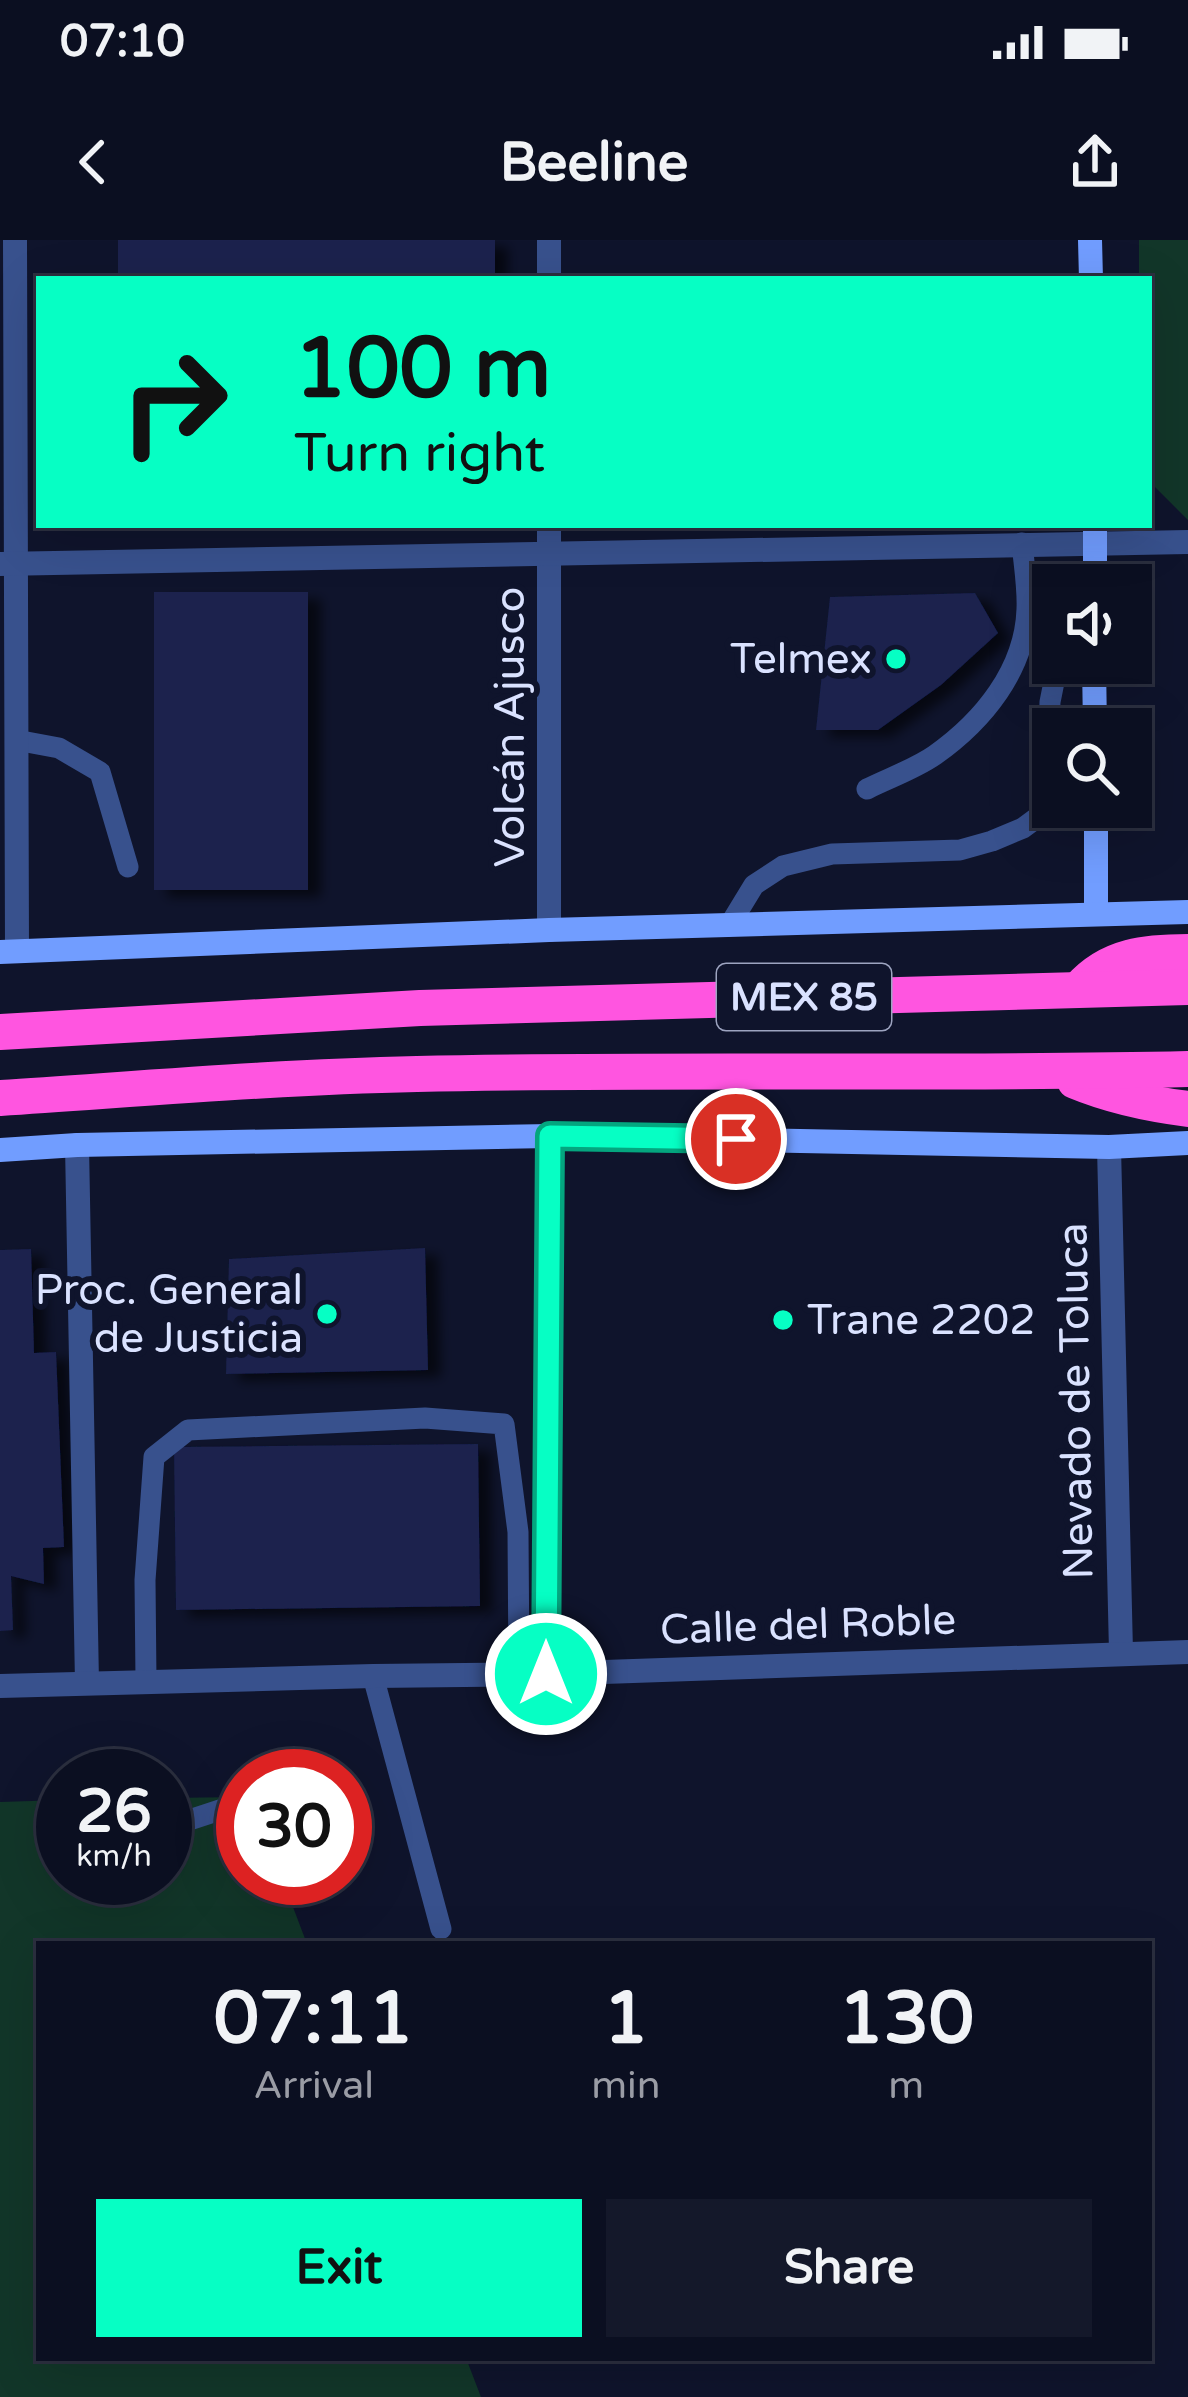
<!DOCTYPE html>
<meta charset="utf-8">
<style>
:root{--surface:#0b0f21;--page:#14182a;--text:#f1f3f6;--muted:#9a9ca5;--line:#2b2f3f;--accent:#06ffc4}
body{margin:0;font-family:"Varela Round",sans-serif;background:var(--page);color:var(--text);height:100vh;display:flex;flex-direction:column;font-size:45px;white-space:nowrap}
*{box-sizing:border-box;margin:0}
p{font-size:39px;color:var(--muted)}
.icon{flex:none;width:66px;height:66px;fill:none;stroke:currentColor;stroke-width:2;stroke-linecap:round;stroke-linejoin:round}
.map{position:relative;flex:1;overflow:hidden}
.drawer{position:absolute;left:36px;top:1701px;width:1116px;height:420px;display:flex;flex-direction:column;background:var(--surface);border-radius:0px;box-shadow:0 12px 48px #0002,0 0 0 3px var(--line)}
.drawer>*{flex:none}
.hud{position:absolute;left:36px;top:36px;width:1116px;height:252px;border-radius:0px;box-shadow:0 12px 48px #0002,0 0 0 3px var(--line);background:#06ffc4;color:#111;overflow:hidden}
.buttons{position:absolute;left:1032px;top:324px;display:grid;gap:24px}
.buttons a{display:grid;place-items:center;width:120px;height:120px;border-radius:0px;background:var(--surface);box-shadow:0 12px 48px #0002,0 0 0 3px var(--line);font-size:60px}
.speed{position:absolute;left:36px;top:1509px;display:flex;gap:24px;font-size:60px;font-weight:700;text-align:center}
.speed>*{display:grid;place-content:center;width:156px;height:156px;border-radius:50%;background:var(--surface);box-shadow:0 12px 48px #0002,0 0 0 3px var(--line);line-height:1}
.speed small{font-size:30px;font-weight:400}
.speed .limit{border:18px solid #d22;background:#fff;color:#111}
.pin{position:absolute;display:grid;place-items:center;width:102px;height:102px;color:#fff;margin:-51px;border:6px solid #fff;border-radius:50%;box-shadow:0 3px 12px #0007}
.me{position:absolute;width:132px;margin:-66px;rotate:0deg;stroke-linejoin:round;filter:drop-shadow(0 0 9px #0008)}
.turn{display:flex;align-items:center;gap:42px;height:252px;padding:0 60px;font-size:54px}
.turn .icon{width:156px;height:156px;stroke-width:2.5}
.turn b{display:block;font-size:84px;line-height:102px}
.eta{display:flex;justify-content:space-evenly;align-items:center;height:204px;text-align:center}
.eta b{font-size:72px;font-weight:700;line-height:84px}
.button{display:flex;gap:24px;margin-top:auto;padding:24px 60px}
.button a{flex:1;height:138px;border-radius:0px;background:var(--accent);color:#111;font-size:48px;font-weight:700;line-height:138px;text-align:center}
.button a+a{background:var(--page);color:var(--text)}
.status{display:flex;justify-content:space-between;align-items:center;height:84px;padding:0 60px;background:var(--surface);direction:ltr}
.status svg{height:33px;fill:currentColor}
header{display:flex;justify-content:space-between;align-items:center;height:156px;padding:0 60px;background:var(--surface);font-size:54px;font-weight:700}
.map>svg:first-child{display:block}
.green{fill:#123629}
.building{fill:#1a214e;filter:url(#shadow)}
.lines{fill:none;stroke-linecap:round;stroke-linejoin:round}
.lane{stroke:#38518d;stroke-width:21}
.street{stroke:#38518d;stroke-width:24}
.secondary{stroke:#719dff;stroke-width:24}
.highway{stroke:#ff55e0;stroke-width:36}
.route-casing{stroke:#04a67f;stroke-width:30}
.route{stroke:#06ffc4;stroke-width:21}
.poi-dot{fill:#06ffc4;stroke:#0f142c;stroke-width:4.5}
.labels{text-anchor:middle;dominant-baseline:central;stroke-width:12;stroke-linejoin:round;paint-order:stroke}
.shield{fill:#0f142c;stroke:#9da4c0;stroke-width:3}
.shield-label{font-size:39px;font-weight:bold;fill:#dae2ff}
.poi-label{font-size:42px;fill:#dae2ff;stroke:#0f142c;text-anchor:end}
.street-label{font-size:42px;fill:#dae2ff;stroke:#0f142c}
</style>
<div class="status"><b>07:10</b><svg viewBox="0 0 49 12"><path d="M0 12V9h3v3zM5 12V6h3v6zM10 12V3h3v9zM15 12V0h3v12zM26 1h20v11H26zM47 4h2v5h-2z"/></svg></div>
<header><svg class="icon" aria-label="back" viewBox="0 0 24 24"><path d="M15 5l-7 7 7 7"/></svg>Beeline<svg class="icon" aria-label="share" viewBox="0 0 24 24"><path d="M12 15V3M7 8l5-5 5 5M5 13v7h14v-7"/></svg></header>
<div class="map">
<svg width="1188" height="2157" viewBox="0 0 1188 2157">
<defs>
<filter id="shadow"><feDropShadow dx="13" dy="7" stdDeviation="6" flood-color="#0009"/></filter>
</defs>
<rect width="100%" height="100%" fill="#0f142c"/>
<!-- green -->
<g class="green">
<path d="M1139,0h49v280l-39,-39v-202h-10z"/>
<path d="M243,1557v81h39l25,66h-268v414h427l15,39h-481v-595l63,-2v78h102v-80z"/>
</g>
<!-- building -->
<g class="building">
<rect x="118" y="0" width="377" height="39"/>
<rect x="154" y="352" width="154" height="298"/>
<path d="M975,353l23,40 -57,52 -63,45h-62l14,-133z"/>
<path d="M425,1008l3,122 -202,4 3,-115z"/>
<path d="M31,1009l3,104 22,-1 8,195 -21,1 1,36 -33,-8 2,54 -13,1v-381z"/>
<path d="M478,1204l2,162 -304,4 -2,-163z"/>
</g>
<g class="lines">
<!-- lane -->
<g class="lane">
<path d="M16,500l43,8 41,24 28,95"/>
<path d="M867,549c22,-11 48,-20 68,-34 48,-34 90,-85 92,-146 1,-21 -3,-44 -5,-66"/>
<path d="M729,686l25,-41 29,-19 49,-12 128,-4 32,-9 31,-13 19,-14 5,-19 3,-93 4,-20 12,-19"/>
<path d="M373,1436l68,253"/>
<path d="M146,1441l-1,-101 9,-123 34,-27 237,-12 79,6 14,108 1,143"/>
<path d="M165,1588l73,-24"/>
</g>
<!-- street -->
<g class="street">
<path d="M15,0l2,711"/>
<path d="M549,39v-39"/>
<path d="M549,285v405"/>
<path d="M0,324l1188,-22"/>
<path d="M77,905l10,538"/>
<path d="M1109,907l12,505"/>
<path d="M546,1434l4,-538"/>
<path d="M0,1446l373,-10 173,-2 642,-22"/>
</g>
<!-- secondary -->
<g class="secondary">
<path d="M1090,0l1,39"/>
<path d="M1095,345v-60"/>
<path d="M1094,423l1,66"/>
<path d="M1096,567v107"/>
<path d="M0,712l549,-22 639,-18"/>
<path d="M0,910l77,-5 473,-9 559,11 79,-4"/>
</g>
<!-- highway -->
<g class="highway">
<path d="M1080,748c29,-33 67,-36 108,-36"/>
<path d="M0,792l420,-24 768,-21"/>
<path d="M1075,841c36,15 74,23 113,28"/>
<path d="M0,858c139,-9 277,-21 417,-24 257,-6 514,1 771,-5"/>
</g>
</g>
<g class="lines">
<defs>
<path id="route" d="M546,1434l4,-538 186,3"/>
</defs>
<!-- route casing -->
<use href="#route" class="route-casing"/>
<!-- route -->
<use href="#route" class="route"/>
</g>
<!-- markers -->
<g class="poi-dot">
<circle cx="896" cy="419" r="12"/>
<circle cx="327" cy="1074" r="12"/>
<circle cx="783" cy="1080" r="12"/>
</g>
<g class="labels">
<!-- shield labels -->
<rect class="shield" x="717" y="724" width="174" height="66" rx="9"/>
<g class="shield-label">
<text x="804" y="757">MEX 85</text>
</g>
<!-- poi labels -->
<g class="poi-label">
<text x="872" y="419">Telmex</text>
<text x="303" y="1050">Proc. General<tspan x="303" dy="48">de Justicia</tspan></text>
<text x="807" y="1080" text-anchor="start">Trane 2202</text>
</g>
<!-- street labels -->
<g class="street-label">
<text transform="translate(510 487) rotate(-90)">Volcán Ajusco</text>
<text transform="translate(1076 1161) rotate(-91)">Nevado de Toluca</text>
<text transform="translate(808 1385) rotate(-2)">Calle del Roble</text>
</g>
</g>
</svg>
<div class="buttons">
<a><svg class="icon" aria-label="sound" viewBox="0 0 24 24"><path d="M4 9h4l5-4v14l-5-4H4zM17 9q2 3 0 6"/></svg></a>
<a><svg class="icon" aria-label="search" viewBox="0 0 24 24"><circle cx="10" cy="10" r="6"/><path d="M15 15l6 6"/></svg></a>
</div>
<div class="speed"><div>26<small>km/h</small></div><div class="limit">30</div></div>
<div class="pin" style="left:736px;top:899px;background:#d93025"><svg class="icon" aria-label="arrive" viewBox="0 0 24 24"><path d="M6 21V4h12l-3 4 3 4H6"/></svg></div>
<svg class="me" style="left:546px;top:1434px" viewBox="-20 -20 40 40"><circle r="17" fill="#06ffc4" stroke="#fff" stroke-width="3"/><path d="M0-11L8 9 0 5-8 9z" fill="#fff"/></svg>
<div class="hud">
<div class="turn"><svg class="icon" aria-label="right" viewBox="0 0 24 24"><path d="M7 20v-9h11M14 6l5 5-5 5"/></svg><div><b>100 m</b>Turn right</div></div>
</div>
<section class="drawer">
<div class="eta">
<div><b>07:11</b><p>Arrival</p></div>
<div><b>1</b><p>min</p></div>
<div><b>130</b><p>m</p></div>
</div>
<div class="button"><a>Exit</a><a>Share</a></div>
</section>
</div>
